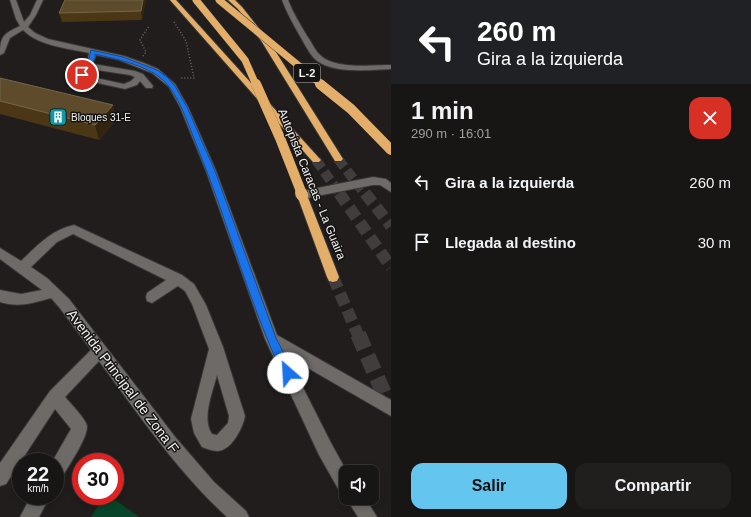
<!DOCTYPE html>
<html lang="es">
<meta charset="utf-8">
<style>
:root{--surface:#181615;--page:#211f1e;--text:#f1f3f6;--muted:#9f9fa0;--line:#363534;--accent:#64c5ee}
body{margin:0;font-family:Helvetica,sans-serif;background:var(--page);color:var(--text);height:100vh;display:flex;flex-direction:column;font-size:15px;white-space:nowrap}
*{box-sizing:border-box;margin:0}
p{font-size:13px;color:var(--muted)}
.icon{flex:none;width:22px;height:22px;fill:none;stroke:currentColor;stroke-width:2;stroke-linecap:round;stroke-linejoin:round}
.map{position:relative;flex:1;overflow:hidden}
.sheet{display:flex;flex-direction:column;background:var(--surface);width:360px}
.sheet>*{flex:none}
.banner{background:#202124;color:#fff;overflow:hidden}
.controls{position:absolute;left:339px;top:465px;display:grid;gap:8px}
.controls a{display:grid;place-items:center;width:40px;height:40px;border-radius:8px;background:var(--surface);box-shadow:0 2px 6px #0003,0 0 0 1px var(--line);font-size:20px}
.speed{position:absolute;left:12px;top:453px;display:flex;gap:8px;font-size:20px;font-weight:700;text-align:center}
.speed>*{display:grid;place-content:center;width:52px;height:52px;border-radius:50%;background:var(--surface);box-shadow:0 2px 6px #0003,0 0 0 1px var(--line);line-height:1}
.speed small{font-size:10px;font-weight:400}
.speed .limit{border:6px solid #d22;background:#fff;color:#111}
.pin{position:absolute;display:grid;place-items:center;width:34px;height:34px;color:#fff;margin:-17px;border:2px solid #fff;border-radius:50%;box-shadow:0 1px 4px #0007}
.me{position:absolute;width:44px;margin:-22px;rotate:334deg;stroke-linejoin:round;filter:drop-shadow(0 0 3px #0008)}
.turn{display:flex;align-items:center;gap:14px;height:84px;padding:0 20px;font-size:18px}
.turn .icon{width:52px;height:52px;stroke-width:2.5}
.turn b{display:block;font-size:28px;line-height:34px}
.round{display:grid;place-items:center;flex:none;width:42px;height:42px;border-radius:12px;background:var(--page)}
.head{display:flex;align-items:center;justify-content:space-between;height:68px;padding:0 20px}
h1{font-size:24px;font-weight:600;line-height:30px}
.action{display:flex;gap:8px;margin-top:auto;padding:8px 20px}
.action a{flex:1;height:46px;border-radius:12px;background:var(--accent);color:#111;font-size:16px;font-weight:600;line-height:46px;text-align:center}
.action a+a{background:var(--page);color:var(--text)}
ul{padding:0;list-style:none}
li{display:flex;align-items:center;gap:12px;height:60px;padding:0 20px}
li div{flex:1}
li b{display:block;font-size:15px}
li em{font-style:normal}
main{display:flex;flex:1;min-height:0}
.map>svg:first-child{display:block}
.green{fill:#084429}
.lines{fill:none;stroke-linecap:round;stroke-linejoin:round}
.highway-tunnel-far2{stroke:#403d3c;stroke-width:10;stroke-dasharray:10 4.5;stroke-linecap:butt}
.highway-tunnel-far1{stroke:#403d3c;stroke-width:12;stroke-dasharray:12 6;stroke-linecap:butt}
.highway-tunnel{stroke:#403d3c;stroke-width:16;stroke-dasharray:16 8;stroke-linecap:butt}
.minor-casing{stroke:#383736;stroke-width:2}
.highway-casing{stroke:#383736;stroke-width:2}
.path{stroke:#696665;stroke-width:1.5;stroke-dasharray:1 2;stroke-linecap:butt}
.minor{fill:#6d6a68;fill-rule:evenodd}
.highway{fill:#e3ae69;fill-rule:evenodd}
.highway-bridge-far2-casing{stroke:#383736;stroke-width:8;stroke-linecap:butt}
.highway-bridge-far1-casing{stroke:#383736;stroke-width:10;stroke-linecap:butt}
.highway-bridge-casing{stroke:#383736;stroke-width:14;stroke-linecap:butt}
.highway-bridge-far2{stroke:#e3ae69;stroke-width:7}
.highway-bridge-far1{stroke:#e3ae69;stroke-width:10}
.highway-bridge{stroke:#e3ae69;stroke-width:12}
.wall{fill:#4b3715}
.shaded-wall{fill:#32240e}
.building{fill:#5d4b2c;stroke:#75664b}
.route{fill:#1a73e8;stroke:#114b97}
.labels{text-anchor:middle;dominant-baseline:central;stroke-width:3;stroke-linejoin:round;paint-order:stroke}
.far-poi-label{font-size:10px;fill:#f4f3f2;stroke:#161413;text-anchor:start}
.shield{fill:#161413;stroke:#b1b0af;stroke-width:1}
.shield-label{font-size:11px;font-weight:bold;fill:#f4f3f2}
.street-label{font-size:12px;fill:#f4f3f2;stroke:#161413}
.near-street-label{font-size:14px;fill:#f4f3f2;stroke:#161413}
</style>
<main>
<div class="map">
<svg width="391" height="517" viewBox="0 0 391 517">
<rect width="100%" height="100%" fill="#201d1c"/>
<!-- green -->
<path class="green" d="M104,496h6l29,21h-48z"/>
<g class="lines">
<!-- highway-tunnel-far2 -->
<g class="highway-tunnel-far2">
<path d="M338,159l27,35"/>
<path d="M316,160l24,34"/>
</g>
<!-- highway-tunnel-far1 -->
<g class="highway-tunnel-far1">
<path d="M339,193l52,74"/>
<path d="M365,193l26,33"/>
<path d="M333,277l25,58"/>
</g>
<!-- highway-tunnel -->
<path class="highway-tunnel" d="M358,334l33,76"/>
<defs>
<g id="minor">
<path d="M10,0h6l8,22 6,-7 7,-15h6l-7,15 -8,12 7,6 13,6 76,17 20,7 14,6 17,15 13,23 28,64 61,164 114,65v16l-104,-60 44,87 16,29h-1v23l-6,-3 -21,-37 -54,-116 -59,-168 -26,-64 -11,-20 -17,-14 -33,-13 -23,-5 -3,9 42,7 8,3 10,12 -1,2h-6l-6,-7 -3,4 -12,4 -46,-10 -1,-2 10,-19 1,-5c-22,-5 -50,-7 -66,-23l-13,8 -6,15 -4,2c0,-19 3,-21 20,-29l-4,-7zM90,69l40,6 5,2 -4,4 -7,3 -37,-8z"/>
<path d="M282,0h6c5,13 12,24 19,36 4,5 7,13 12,18 14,16 53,11 72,11v4c-21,1 -62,6 -78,-12 -5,-6 -9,-14 -13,-21 -7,-12 -13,-23 -18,-36z"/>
<path d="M373,177l13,2 5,4v9l-11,-7h-7l-71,14 -4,-1 -1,-3 1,-3 4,-1z"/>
<path d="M74,225l108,50 12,9 12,21 17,42 22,69c-2,11 -13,34 -27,35 -5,0 -11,-2 -16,-4l-8,-14 -3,-14 18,-70 -17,-45 -7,-13 -7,-5 -26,17 -5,-2 -1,-4 1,-4 19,-13 -93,-46 -16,8 -26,25 16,11 22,21 107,139 38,44 32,29 3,6h-22c-50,-46 -88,-102 -128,-156l-34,36c5,6 21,22 22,29 1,12 -20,42 -26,53l-6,2v-19h-3l19,-33 -16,-20 -49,75 -6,2v-23l50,-72 41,-41 -32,-43 -8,-9c-18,5 -33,10 -51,4v-12l21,4 21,-4 -42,-31v-11l21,13c17,-16 30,-31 53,-36zM217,375l12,41 -1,7 -11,12 -5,-1c-11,-15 1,-43 5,-59z"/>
<path d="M31,496h19l-11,21h-19z"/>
<path d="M346,498h19l12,19h-19z"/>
</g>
<g id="highway">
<path d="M170,0h6l143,158 2,2 -2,2h-6z"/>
<path d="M228,0h7l7,7 27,34 74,118 -2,2h-6l-73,-119 -24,-33z"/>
<path d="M302,191l4,1 1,3 32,82 -2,4 -4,1 -4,-1 -2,-4 -30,-82 1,-3z"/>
</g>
</defs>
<!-- minor casing -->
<use href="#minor" class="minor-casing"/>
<!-- highway casing -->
<use href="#highway" class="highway-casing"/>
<!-- path -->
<g class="path">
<path d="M174,22l12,19 8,37h-14"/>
<path d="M143,56l3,-4 -6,-12 9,-14"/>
</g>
<!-- minor -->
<use href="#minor" class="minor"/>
<!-- highway -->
<use href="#highway" class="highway"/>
<defs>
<g id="highway-bridge-far2">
<path d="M196,0l49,60 11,25"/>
<path d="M219,0l103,85"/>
</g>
<g id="highway-bridge-far1">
<path d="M256,84l24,54 22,56"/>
<path d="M320,84l31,25 40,41"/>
</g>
<path id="highway-bridge" d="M301,193l1,2"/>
</defs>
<!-- highway-bridge-far2 casing -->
<use href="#highway-bridge-far2" class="highway-bridge-far2-casing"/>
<!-- highway-bridge-far1 casing -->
<use href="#highway-bridge-far1" class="highway-bridge-far1-casing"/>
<!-- highway-bridge casing -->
<use href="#highway-bridge" class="highway-bridge-casing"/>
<!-- highway-bridge-far2 -->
<use href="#highway-bridge-far2" class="highway-bridge-far2"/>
<!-- highway-bridge-far1 -->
<use href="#highway-bridge-far1" class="highway-bridge-far1"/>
<!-- highway-bridge -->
<use href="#highway-bridge" class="highway-bridge"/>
</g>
<!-- wall -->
<g class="wall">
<path d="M146,0l-4,20 -80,2 -3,-9z"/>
<path d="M0,78l113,27 3,15 -17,20 -99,-26z"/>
</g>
<!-- shaded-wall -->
<g class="shaded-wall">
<path d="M143,0h3l-4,20 -1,-9z"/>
<path d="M113,105l3,15 -17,20 -4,-15z"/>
</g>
<!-- building -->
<g class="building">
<path d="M65,0h78l-2,11 -82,2z"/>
<path d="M0,78l113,27 -18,20 -95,-24z"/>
</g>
<!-- route -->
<path class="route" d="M91,50l32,7 34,13 10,7 8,9 12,21 28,64 61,167 18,35 -2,4 -4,1 -4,-1c-36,-75 -56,-156 -88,-233 -8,-20 -17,-49 -33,-64 -16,-15 -47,-21 -68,-26v4l-9,17 -6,2 -1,-2 10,-17z"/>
<!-- icons -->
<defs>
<symbol id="building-square" viewBox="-11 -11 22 22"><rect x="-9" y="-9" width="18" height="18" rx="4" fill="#0f9aa8" stroke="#161413"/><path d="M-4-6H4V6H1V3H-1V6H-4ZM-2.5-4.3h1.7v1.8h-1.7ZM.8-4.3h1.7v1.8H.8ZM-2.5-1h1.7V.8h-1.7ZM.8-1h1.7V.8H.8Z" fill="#fff"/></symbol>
</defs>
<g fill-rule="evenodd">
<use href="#building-square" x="48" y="107" width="20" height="20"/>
</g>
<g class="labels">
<!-- far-poi labels -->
<g class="far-poi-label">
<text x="71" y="117">Bloques 31-E</text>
</g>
<!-- shield labels -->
<rect class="shield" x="294" y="64" width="26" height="18" rx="3"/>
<g class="shield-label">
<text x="307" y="73">L-2</text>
</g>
<!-- street labels -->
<g class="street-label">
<text transform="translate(312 184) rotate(68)">Autopista Caracas - La Guaira</text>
</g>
<!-- near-street labels -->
<g class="near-street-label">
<text transform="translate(123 381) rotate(53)">Avenida Principal de Zona F</text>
</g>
</g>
</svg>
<div class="controls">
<a><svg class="icon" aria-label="sound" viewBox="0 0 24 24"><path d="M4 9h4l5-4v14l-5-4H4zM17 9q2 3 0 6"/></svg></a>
</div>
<div class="speed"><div>22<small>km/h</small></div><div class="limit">30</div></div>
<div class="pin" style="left:82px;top:75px;background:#d93025"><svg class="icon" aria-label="arrive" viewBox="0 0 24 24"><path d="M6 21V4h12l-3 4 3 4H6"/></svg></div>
<svg class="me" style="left:288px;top:373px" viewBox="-20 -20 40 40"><circle r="19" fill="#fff"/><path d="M0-13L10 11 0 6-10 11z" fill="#1a73e8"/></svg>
</div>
<section class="sheet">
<div class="banner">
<div class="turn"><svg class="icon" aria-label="left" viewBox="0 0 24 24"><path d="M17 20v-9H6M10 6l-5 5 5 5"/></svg><div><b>260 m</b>Gira a la izquierda</div></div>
</div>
<div class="head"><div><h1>1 min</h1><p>290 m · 16:01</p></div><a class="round" style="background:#d93025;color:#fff"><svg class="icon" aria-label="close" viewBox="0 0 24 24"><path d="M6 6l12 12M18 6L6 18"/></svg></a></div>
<ul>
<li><svg class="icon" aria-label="left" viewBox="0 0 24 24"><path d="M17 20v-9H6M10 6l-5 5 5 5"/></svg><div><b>Gira a la izquierda</b></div><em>260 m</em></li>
<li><svg class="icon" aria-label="arrive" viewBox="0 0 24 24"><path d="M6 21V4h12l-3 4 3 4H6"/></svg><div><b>Llegada al destino</b></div><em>30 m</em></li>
</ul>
<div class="action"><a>Salir</a><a>Compartir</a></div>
</section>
</main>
